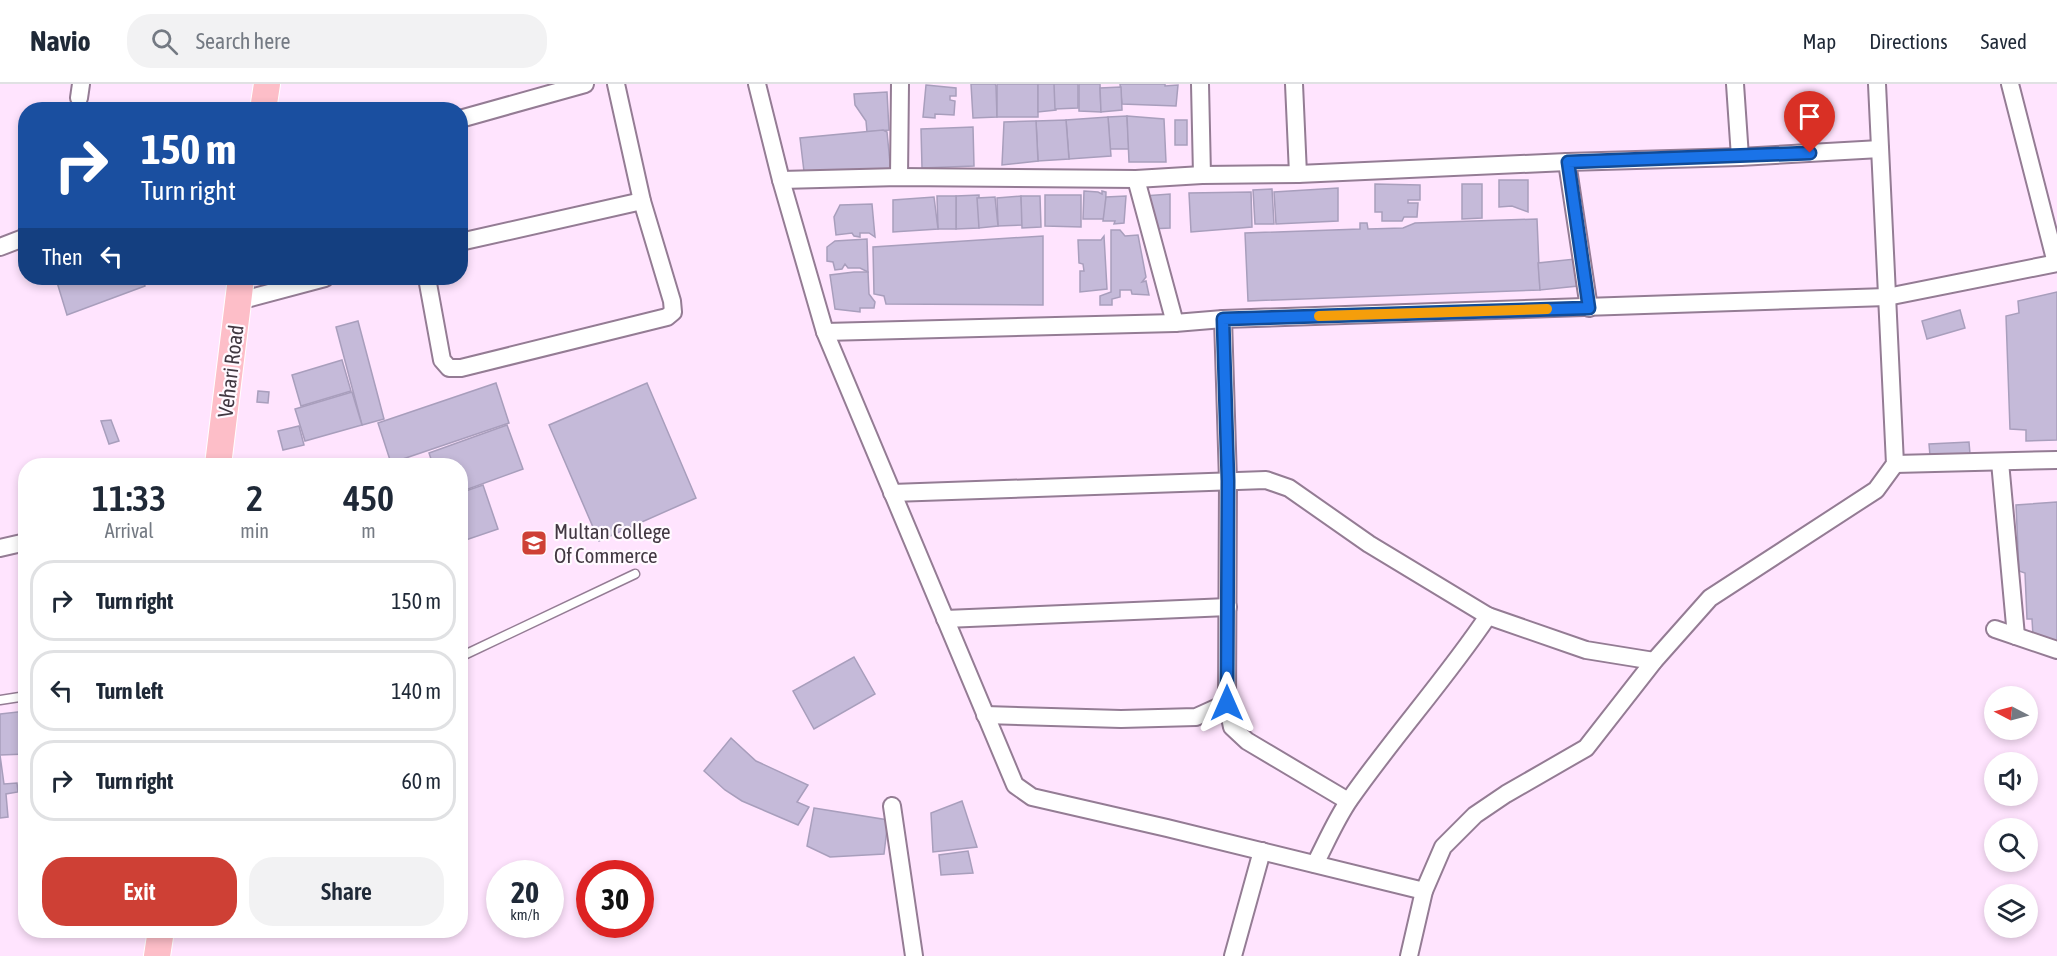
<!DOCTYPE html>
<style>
:root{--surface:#fff;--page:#f2f2f3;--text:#1f2937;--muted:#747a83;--line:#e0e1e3;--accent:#ce4035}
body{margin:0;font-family:"Asap Condensed",sans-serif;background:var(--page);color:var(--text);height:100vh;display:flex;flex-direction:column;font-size:22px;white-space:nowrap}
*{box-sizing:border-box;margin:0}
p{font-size:20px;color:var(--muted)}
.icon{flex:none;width:33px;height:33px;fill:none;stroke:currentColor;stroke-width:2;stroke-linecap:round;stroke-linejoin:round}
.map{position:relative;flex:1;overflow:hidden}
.sheet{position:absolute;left:18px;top:374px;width:450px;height:480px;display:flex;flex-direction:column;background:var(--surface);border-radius:24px;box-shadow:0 3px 9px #0003}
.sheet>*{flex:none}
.top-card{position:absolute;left:18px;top:18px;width:450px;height:183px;border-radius:24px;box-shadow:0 3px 9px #0003;background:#1a4fa0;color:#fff;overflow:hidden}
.needle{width:39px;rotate:276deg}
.buttons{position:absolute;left:1984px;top:602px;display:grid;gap:12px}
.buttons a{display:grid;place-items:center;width:54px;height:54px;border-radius:50%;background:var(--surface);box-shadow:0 3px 9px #0003;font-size:30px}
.speed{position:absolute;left:486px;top:776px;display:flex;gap:12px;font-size:30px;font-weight:700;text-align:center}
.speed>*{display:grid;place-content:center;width:78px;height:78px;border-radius:50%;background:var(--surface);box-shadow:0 3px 9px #0003;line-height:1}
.speed small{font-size:15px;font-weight:400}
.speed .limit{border:9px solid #d22;background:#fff;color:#111}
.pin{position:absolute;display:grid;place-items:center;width:51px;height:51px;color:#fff;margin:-62px -26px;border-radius:50% 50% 50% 0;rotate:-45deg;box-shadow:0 0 6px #0007}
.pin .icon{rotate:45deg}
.me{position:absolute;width:66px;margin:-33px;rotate:0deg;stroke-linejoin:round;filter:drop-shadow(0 0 4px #0008)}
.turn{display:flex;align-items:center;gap:21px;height:126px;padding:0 24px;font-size:27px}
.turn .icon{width:78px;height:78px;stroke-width:2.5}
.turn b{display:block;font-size:42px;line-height:51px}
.then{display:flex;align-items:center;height:57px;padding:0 24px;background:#0003;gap:12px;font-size:22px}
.eta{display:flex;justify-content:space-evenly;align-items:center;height:102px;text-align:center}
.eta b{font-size:36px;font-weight:600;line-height:42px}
.button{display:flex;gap:12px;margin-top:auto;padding:12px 24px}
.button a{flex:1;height:69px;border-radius:24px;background:var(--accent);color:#fff;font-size:24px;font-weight:600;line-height:69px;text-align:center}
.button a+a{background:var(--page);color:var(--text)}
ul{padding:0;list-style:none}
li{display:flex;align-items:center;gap:18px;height:81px;margin:0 12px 9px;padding:0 12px;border:3px solid var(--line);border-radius:24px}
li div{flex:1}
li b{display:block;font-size:22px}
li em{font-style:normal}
header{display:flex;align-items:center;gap:36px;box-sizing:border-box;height:84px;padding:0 30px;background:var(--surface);border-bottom:2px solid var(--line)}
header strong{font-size:28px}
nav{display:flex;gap:33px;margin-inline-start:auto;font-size:21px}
.search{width:420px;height:54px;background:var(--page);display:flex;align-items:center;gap:15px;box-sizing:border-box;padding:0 21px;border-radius:24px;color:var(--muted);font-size:22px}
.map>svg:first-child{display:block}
.building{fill:#c5bad9;stroke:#a89ebc;stroke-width:1.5}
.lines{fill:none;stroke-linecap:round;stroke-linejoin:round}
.service-casing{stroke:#947c94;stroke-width:11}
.minor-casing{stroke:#947c94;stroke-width:20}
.primary-casing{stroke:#fff;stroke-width:28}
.service{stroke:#fff;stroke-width:8}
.minor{stroke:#fff;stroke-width:16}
.primary{stroke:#fdbec8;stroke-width:26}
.route-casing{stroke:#114b97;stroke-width:15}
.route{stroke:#1a73e8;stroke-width:10}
.slow{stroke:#f59e0b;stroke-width:10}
.labels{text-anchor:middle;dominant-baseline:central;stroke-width:4.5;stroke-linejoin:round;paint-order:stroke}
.street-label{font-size:21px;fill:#423842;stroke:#fff9ff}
.poi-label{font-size:21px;fill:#423842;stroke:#fff9ff;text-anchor:start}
</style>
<header>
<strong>Navio</strong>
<div class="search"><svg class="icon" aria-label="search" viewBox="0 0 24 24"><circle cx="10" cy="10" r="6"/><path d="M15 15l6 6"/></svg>Search here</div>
<nav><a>Map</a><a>Directions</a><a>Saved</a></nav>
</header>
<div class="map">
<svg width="2057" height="872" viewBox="0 0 2057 872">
<rect width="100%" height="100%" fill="#ffe4fe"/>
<!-- building -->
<g class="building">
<path d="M971,0h24l1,2 1,31 -24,1z"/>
<rect x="997" y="0" width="41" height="33"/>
<path d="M1038,0h17l1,26 -18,2z"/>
<path d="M1054,0h24v24l-23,1z"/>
<path d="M1079,0h21l1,28 -22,-1z"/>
<path d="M1120,0h45v2l13,-1 -2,21 -54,-2z"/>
<path d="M926,1l30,3v8h-6v4l5,1 -1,14 -19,-1v4l-12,-1z"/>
<path d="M1121,3l1,23 -21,2 -1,-24z"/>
<path d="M887,8l2,38 -22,2 -1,-11 -11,-16 -1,-11z"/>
<path d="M1127,32l2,33h-19l-2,-32z"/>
<path d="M1127,32l37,3 2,43h-37z"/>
<path d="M1108,33l3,39 -42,3 -3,-39z"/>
<path d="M1066,36l3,39 -31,2 -2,-40z"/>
<rect x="1175" y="36" width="12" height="25"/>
<path d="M1033,37h3l2,40 -36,4 2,-43z"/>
<path d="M973,43l1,39 -52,2 -1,-39z"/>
<path d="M883,46l4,2 4,41 -86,7 -5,-42z"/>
<path d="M1499,96h29v32l-16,-6 -13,1z"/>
<path d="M1375,100l45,1v15h-12v3h10l-1,14h-13l-2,4h-20v-9h-7z"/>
<path d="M1462,100h20v34l-20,1z"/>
<path d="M1338,104v33l-62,3 -2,-32z"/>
<path d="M1272,105l2,35h-19l-2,-34z"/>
<path d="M1084,107l14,1 4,2v-3l4,1 -1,27h-22z"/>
<path d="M1251,108l1,35 -61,5 -2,-39z"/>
<path d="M1170,110v34l-20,1 -6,-33z"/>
<path d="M979,111v33l-23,1v-33z"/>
<path d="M1045,111h36v32l-36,-1z"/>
<path d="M937,112h19v33h-18z"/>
<path d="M1021,112l2,29 -25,1 -1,-28z"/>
<path d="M1021,112h19l1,31 -19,1z"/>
<path d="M1126,112l-2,27 -10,1 1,-3h-12l3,-24z"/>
<path d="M934,113l4,32 -45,3v-32z"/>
<path d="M995,113l3,29 -19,2 -2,-30z"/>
<path d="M872,120l3,33 -6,-4h-9v4l-6,-1 -2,-3 -16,2 -2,-18 6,-12z"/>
<path d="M1537,135l3,71 -292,11 -3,-68 115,-4v-6h7l1,6 35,-1 12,-5z"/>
<path d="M1111,146h9l5,6 13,-1 8,42 -4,5 4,-1 3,14 -17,-1 -1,-4h-11v7l-8,2v6h-12v-9l11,-4z"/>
<path d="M1043,152v69l-157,-1 -2,-8 -10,-2 -1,-47z"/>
<path d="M1104,152l3,53 -27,3v-21h4l-1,-7 -4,-1 -1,-23h23z"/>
<path d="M867,155l1,33 -8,-4h-12l-3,-4 -3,5 -7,1 -2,-8 -6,-1v-14l8,-6z"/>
<path d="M1575,175l3,27 -38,4 -2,-27z"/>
<path d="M854,188h14l1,22 6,8 -1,6h-14v4l-25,-3 -5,-34z"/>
<path d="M61,194h82l2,8 -78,29 -11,-36z"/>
<path d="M2057,208v148l-31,1v-11l-16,-1 -4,-113 13,-3 -1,-12z"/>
<path d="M1960,226l5,18 -38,11 -5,-18z"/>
<path d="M358,237l26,98 -22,6 -26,-98z"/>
<path d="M342,276l9,31 -50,15 -9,-31z"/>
<path d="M496,299l13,40 -118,40 -13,-40z"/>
<path d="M647,299l49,115 -97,43 -50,-116z"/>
<path d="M258,307l11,1 -1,11 -11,-1z"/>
<path d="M352,308l10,33 -57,16 -10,-32z"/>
<path d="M111,336l8,21 -10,3 -8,-23z"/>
<path d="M507,341l16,44 -63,23v-27h-27l-4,-12z"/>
<path d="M299,342l5,19 -21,5 -5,-19z"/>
<path d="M1969,358l1,12 -40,2 -1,-12z"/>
<path d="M483,401l15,44 -38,13v-49z"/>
<path d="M2057,418v140l-24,-6 -1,-17h-5l-2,-46 -6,-2 -3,-66z"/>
<path d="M854,573l21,37 -61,35 -21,-38z"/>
<path d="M26,627v43l-26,1v-41z"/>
<path d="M731,654l25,23 52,24 -11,17 12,5 -11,18 -56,-24 -17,-11 -21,-19z"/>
<path d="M0,671l4,29 13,-1 1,9 -12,2 2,23 -8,1z"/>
<path d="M962,717l15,46 -44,5 -2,-39z"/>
<path d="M814,724l74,12 -4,34 -54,3 -23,-11z"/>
<path d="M968,767l5,22 -32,2 -2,-20z"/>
<path d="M236,846h38l-37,6z"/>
</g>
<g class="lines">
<defs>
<g id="service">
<path d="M460,573l175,-83"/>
<path d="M0,616l26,-4"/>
</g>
<g id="minor">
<path d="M757,0l24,96 44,152 190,453 17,12 135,31 257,63"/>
<path d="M1200,0l2,91"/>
<path d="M1294,0l4,90"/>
<path d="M1735,0l5,73"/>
<path d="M2010,0l46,179"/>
<path d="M79,14l2,-14"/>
<path d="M460,35l125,-35"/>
<path d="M1567,78l22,146"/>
<path d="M899,93l1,-93"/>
<path d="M1136,95l39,144"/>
<path d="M781,96l118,-3 237,2 66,-4 96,-1 269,-12 173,-5 140,-8"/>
<path d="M460,158l182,-41"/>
<path d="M0,163l26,-10"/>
<path d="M427,194l15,82 7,8h12l206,-51 6,-5 -1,-11 -30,-100 -26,-117"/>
<path d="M239,217l86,-23"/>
<path d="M1223,235l5,162 -1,222 5,24 15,14 101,60"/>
<path d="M825,248l350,-9 48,-4 664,-22 170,-34"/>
<path d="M2000,378l16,174"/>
<path d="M1895,380l162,-4"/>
<path d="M892,409l374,-13 23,8 80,56 119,72 98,34 68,11"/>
<path d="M0,464l26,-6"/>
<path d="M945,535l283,-12"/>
<path d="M1995,545l62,21"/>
<path d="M985,631l136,4 75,-2 31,-14"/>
<path d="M892,722l22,150"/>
<path d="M1315,780c11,-21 21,-45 35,-65 44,-63 95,-119 138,-183"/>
<path d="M1233,872l29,-105"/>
<path d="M1409,872l15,-65 19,-44 32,-32 31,-21 80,-46 68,-87 56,-63 166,-108 19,-26 -18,-380"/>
</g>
<g id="primary">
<path d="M263,26l4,-26"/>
<path d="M218,381l23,-187"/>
<path d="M157,872l4,-26"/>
</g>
</defs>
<!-- service casing -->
<use href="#service" class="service-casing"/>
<!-- minor casing -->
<use href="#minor" class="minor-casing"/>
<!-- primary casing -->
<use href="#primary" class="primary-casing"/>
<!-- service -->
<use href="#service" class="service"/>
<!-- minor -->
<use href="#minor" class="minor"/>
<!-- primary -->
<use href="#primary" class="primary"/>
</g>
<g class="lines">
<defs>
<path id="route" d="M1227,619l1,-222 -5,-162 366,-11 -21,-146 242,-9"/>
</defs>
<!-- route casing -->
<use href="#route" class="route-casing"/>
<!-- route -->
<use href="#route" class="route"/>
<!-- slow -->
<path class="slow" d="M1319,232l228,-7"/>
</g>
<!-- icons -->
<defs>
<symbol id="university-square" viewBox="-11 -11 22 22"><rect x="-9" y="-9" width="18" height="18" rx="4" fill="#ce4035" stroke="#fff9ff"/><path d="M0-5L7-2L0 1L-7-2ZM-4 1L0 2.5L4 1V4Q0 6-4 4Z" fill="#fff"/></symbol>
</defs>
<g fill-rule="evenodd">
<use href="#university-square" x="519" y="444" width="30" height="30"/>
</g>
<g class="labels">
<!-- street labels -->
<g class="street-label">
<text transform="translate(230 287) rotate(-83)">Vehari Road</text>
</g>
<!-- poi labels -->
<g class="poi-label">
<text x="554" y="447">Multan College<tspan x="554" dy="24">Of Commerce</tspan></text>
</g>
</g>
</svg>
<div class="buttons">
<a><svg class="needle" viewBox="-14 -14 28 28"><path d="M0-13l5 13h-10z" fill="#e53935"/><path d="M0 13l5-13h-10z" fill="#747a83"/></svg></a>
<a><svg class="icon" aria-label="sound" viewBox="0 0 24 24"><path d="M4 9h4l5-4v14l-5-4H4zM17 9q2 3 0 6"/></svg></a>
<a><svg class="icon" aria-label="search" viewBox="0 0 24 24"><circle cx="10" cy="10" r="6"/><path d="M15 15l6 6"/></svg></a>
<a><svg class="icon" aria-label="layers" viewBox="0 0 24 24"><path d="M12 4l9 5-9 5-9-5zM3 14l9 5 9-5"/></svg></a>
</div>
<div class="speed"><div>20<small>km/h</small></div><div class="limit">30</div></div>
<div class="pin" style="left:1810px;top:69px;background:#d93025"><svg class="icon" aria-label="arrive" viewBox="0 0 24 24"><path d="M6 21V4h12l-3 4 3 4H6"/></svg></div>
<svg class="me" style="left:1227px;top:619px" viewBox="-20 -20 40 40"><path d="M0-17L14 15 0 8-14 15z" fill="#1a73e8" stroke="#fff" stroke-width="4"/></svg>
<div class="top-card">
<div class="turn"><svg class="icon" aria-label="right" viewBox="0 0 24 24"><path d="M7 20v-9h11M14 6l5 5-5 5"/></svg><div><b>150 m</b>Turn right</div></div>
<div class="then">Then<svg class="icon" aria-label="left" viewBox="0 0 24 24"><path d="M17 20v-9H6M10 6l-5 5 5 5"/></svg></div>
</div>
<section class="sheet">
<div class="eta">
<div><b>11:33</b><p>Arrival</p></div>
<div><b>2</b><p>min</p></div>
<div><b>450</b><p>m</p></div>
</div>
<ul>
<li><svg class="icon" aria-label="right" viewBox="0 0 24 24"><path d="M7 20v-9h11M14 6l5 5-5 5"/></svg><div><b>Turn right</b></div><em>150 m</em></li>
<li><svg class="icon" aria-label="left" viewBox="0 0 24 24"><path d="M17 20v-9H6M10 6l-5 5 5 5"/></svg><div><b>Turn left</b></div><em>140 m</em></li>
<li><svg class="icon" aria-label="right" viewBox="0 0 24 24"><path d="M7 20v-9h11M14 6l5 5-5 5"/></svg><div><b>Turn right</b></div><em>60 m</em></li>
</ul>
<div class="button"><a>Exit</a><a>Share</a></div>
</section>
</div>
